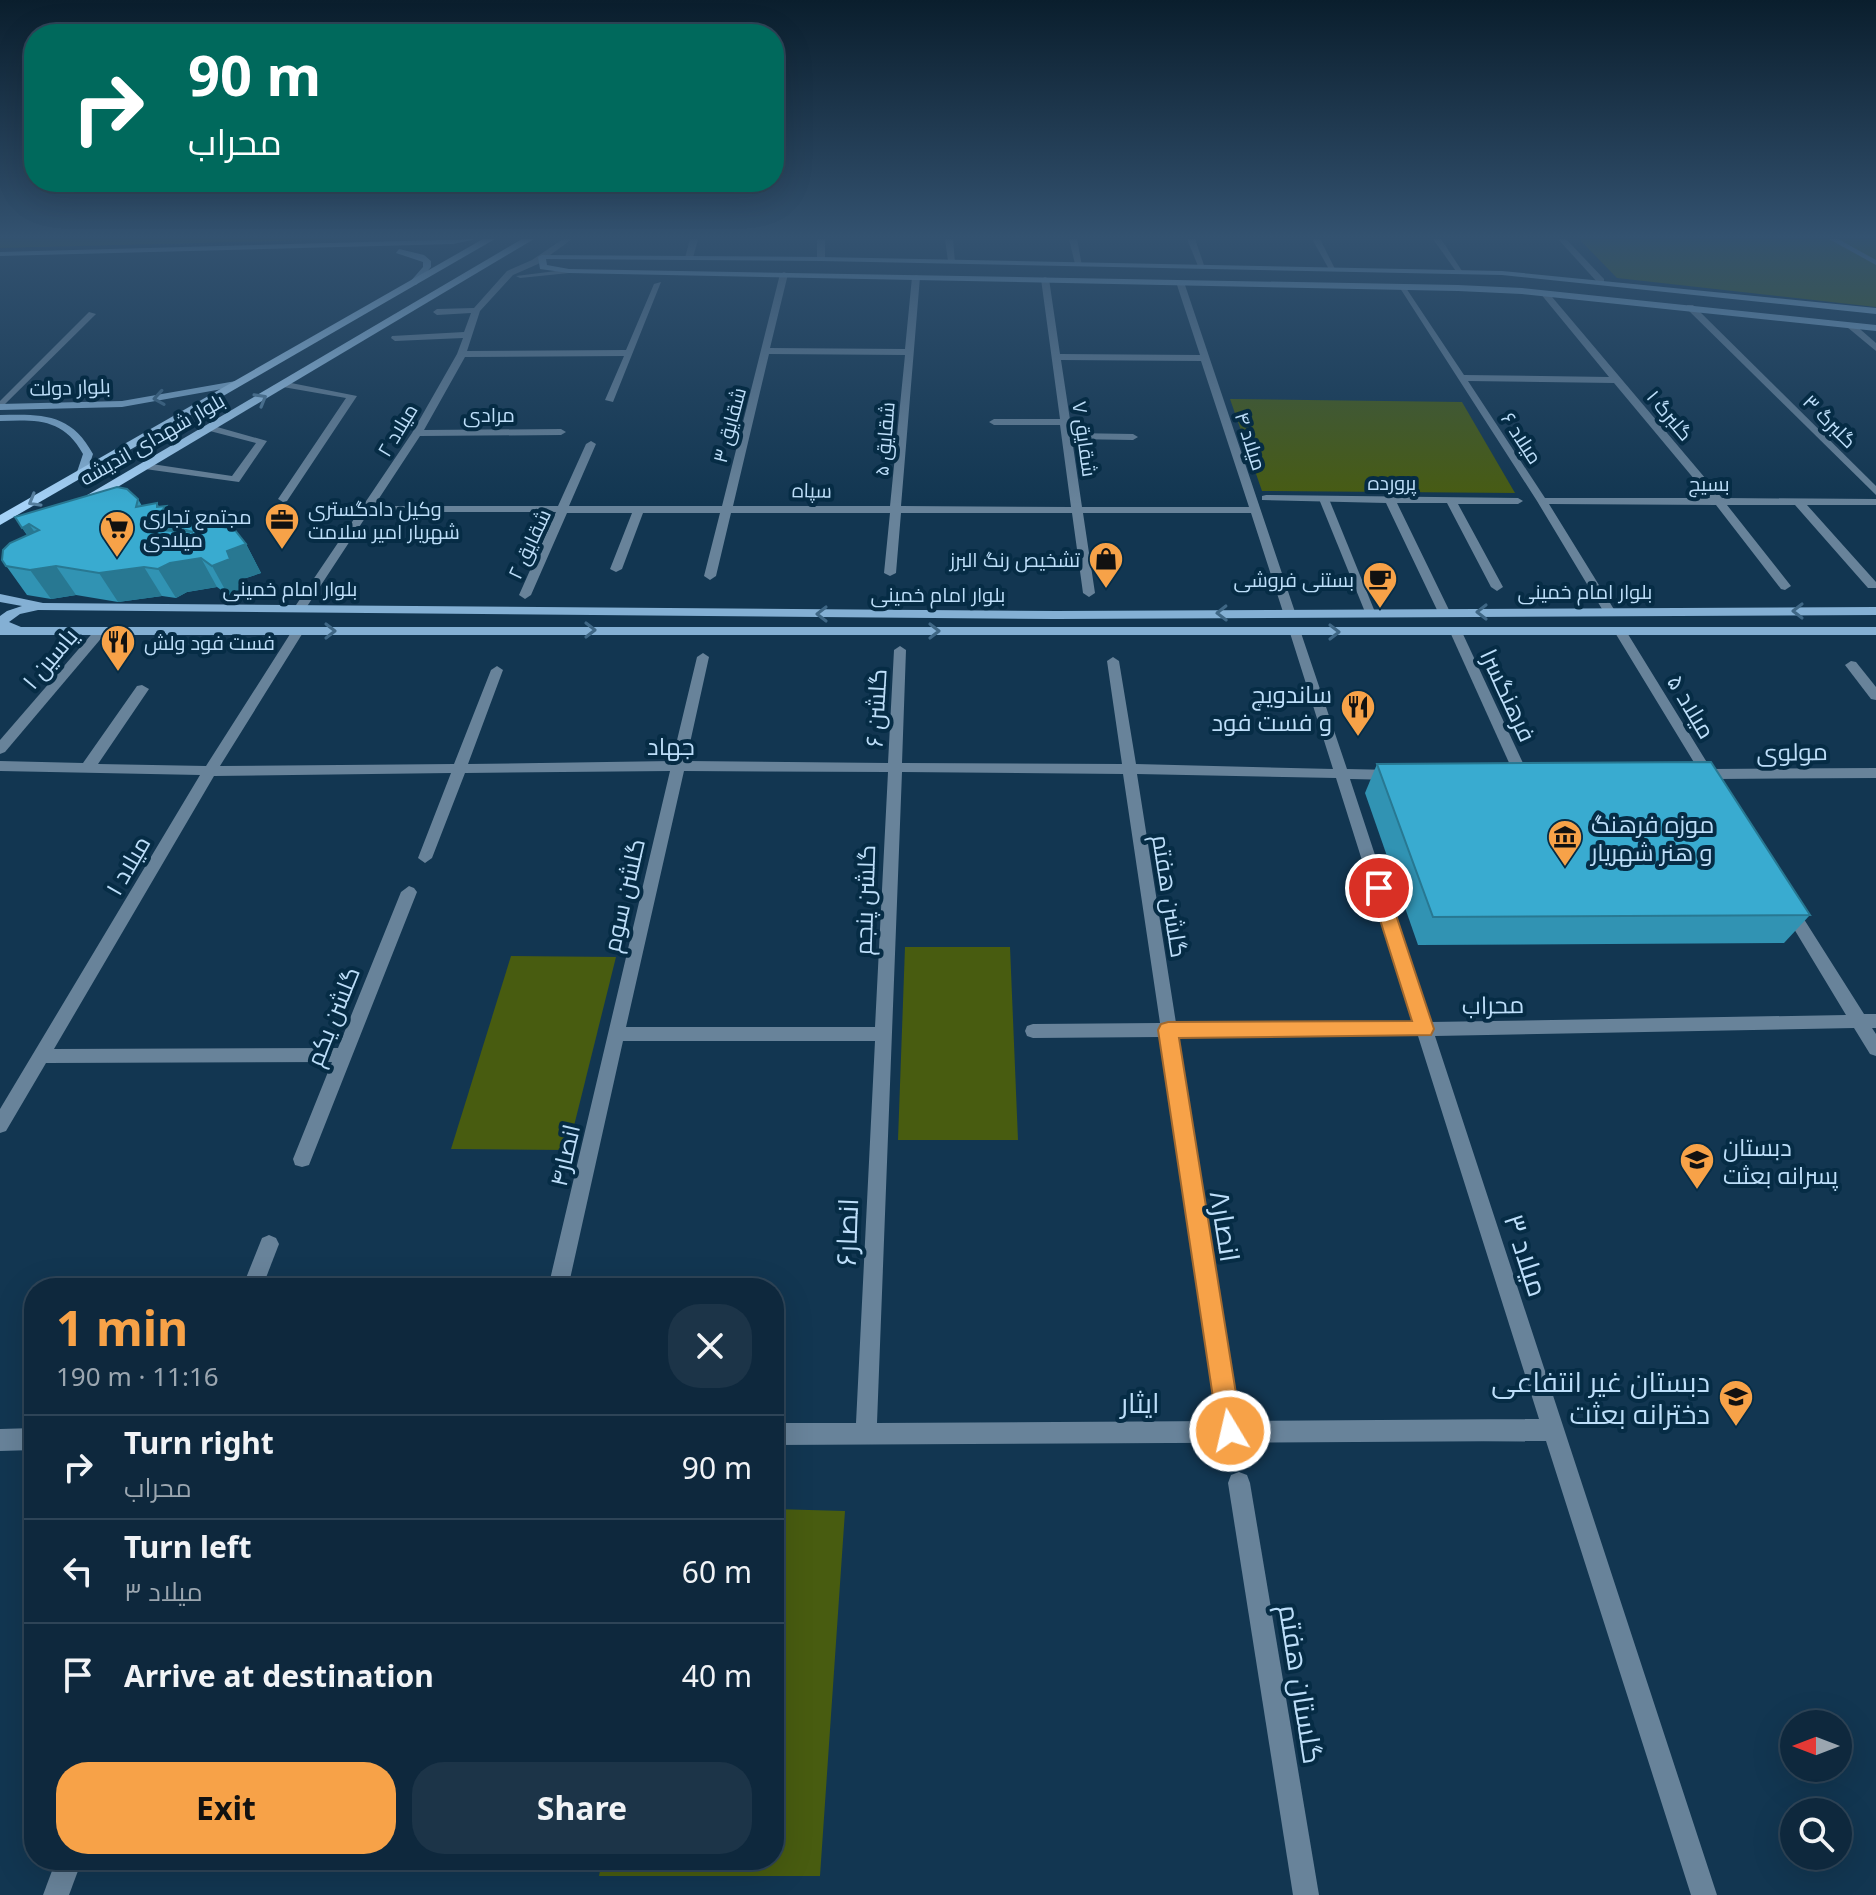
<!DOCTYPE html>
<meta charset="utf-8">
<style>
:root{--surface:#0e283d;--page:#1c3448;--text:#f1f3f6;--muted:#9ba6b0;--line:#2e4457;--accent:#f7a248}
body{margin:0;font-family:"Noto Sans",Cairo,sans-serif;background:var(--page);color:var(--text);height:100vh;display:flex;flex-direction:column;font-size:30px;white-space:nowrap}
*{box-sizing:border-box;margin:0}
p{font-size:26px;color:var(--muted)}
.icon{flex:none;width:44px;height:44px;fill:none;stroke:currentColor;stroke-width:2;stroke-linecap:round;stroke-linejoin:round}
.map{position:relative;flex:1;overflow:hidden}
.drawer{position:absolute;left:24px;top:1278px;width:760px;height:592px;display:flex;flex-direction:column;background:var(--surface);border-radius:32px;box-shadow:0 8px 32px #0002,0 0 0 2px var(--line)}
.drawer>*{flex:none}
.top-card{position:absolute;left:24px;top:24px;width:760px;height:168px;border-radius:32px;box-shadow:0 8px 32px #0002,0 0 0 2px var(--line);background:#00695c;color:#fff;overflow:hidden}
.needle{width:52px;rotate:270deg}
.buttons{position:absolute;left:1780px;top:1710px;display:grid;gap:16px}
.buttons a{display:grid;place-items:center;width:72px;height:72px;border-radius:50%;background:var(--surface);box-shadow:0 8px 32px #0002,0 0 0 2px var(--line);font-size:40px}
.pin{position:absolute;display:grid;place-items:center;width:68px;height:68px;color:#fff;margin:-34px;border:4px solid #fff;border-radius:50%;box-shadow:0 2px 8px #0007}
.me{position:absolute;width:88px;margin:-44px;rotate:351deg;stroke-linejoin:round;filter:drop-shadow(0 0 6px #0008)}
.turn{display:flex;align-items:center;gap:28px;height:168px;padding:0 32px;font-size:36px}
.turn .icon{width:104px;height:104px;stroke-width:2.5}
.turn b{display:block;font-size:56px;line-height:68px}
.round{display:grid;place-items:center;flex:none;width:84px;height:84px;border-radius:32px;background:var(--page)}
.head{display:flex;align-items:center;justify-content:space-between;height:136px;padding:0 32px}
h1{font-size:48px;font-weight:700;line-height:60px;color:var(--accent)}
.cta{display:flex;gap:16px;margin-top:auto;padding:16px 32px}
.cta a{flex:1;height:92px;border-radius:32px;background:var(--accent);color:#111;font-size:32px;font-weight:700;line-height:92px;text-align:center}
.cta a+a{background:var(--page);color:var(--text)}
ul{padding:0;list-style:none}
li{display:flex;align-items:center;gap:24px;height:104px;padding:0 32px;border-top:2px solid var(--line)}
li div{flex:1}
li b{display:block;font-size:30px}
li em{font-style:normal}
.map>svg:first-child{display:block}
.green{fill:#485c10}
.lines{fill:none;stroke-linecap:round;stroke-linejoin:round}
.lane{fill:#68839a;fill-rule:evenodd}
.street{fill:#68839a;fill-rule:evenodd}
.secondary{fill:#84b0d4;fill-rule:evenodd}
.primary{fill:#a5d2f7;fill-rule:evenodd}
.wall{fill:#3193b3}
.shaded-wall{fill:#287892}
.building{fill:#39abd0;stroke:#287892;stroke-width:2}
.oneway{stroke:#3f6785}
.oneway2{stroke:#567f9e}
.route{fill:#f7a248;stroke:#a1692f;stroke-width:2}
.labels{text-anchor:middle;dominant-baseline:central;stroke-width:8;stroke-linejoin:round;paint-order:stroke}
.far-street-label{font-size:20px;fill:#bddef9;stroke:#062c45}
.far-poi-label{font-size:20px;fill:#bddef9;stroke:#062c45;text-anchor:start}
.street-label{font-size:24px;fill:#bddef9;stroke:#062c45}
.poi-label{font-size:24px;fill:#bddef9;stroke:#062c45;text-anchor:start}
.near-street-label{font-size:28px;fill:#bddef9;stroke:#062c45}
.near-poi-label{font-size:28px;fill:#bddef9;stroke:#062c45;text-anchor:end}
</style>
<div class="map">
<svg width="1876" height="1895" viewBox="0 0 1876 1895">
<rect width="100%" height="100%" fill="#123651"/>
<!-- green -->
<g class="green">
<path d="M0,239h355l-355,9z"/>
<path d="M1579,239h297v68l-259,-29z"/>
<path d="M1230,399l232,3 53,91 -253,-2z"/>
<path d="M905,947h105l8,193h-120z"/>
<path d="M511,956l105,1 -48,193 -117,-1z"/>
<path d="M774,1509l71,2 -25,365h-221l3,-16h172z"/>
</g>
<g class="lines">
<!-- lane -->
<path class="lane" d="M1321,497l8,2 46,113 -1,2 -4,1 -5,-3 -46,-113z"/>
<!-- street -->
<g class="street">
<path d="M563,239h9l-34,25 -25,11 -33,36 -13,40 159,-1 28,-66 7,-2 -48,120 -8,-2 19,-44 -159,1 -41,73 137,-1 5,3 -5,3 -141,1 -46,70h184l28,-62 5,-3 5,3 -27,62h153l58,-232 4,-2 4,2 -18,74 135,1 7,-72 4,-2 4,2 -19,229 170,1 -11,-82h-66l-5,-3 5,-3h66l-19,-140 4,-2 4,2 11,75 140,1 -24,-73 4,-2 4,2 111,330 -6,4 -6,-4 -32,-99h-168l12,80 -6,4 -6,-4 -11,-80h-171l-5,60 -6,3 -6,-3 6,-60h-159l-15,63 -6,4 -6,-4 16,-63h-77l-21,56 -6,3 -6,-3 22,-56h-65l-36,82 -6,4 -6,-4 37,-83h-187l-65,99h-8l-2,-3 118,-175 45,-79 6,-16 -68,3 -4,-3 1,-2 72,-4 7,-19 -34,2 -4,-3 4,-3 37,-1 33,-37 25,-11zM769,354l136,1 -15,151h-157zM1061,360l140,1 48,146h-167l-10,-68 61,1 5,-3 -5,-3 -61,-1z"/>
<path d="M690,239h8l-5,19 -4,2 -4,-2z"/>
<path d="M817,239h8v20l-4,2 -4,-2z"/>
<path d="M945,239h8l2,24 -7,-2z"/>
<path d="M1069,239h8l5,27 -7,-2z"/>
<path d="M1187,239h8l10,29 -7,-2z"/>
<path d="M1312,239h8l16,32h-6z"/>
<path d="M1433,239h8l23,35h-6z"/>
<path d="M1558,239h8l38,40v4h-6z"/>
<path d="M1829,239h9l38,21v5z"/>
<path d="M572,269l-3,4 -49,5 -4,-2z"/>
<path d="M1398,285h6l60,90 145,2 -69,-84 7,-2 175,207 154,1v6h-69l69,77v6h-8l-73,-83h-68l64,81 -6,4 -4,-1 -65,-84 -167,-1 66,107 -2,3h-8l-68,-113zM1468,381l146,2 96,115h-165z"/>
<path d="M1687,305h6l183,181v9l-189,-186z"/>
<path d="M89,312l7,2 -96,95v-8z"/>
<path d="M1847,323h6l23,20v8l-29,-24z"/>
<path d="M286,382l71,14 -70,105 -4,1 -5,-3 68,-101 -63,-11 -2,-2z"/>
<path d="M210,425l57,16 -28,41 -94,-13 -5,-3 5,-3 87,13 24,-33 -50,-13v-4z"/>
<path d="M1266,495l252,3 5,3 -5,3h-60l45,83 -6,4 -6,-4 -44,-84h-50l53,109 -6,4 -6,-4 -52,-109 -124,-3v-4z"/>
<path d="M298,627l6,4 -84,135 234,-2 37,-94 6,-4 6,4 -35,94 204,-3 25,-104 6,-4 6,4 -23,104 202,2 6,-113 6,-4 6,4 -4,113 220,1 -15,-103 6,-4 6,4 17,103 197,5 -43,-136 6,-4 4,1 47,139 47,1 7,5 -7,5 -44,-1 80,243 416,-7 -64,-106 3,-4h10l69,109h12v14h-4l4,6v22l-6,-2 -16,-26 -419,8 282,859h-26l-145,-454 -772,4v-22h82l19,-382h-252l-55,247h-20l122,-517 -205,2 -33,85 -7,5 -7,-5 33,-85 -237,3 -160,273 284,-1 63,-156 8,-6 5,2 3,4 -108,273 -7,2 -7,-2 -2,-6 39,-97 -286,1 -40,68 -6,2v-24l200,-334 -200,-4v-10l83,2 54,-77 5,-1 7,4 -51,75 108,2 86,-135zM684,771l204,1 -13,255h-249zM902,772l221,2 37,249 -127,1 -6,2 -2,5 2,5 6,2 129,-1 56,384 -341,2zM1137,774l199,4 77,244 -237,1zM1418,1036l121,383 -300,2 -60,-384z"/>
<path d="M1620,627l6,4 85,138 165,-1v10l-159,1 -1,4 -5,2 -8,-6 -10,-2 -2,-3 7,-5 -84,-138z"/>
<path d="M100,628l6,4 -2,3 -99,117 -5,2v-14l96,-111z"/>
<path d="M1456,628l6,4 67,144 -2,3h-10l-2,-3 -65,-144z"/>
<path d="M1851,661l5,1 20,25v13l-5,-1 -26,-34z"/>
<path d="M269,1235l7,3 3,6 -17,44h-20l20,-50z"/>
<path d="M34,1428v22l-34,1v-22z"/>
<path d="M1239,1472l8,3 3,8 69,412h-26l-65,-412 3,-8z"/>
<path d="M56,1860h26l-13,35h-26z"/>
</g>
<!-- secondary -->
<g class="secondary">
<path d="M477,239l-24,5 -453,12v-4z"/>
<path d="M399,249l25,6 7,6v6l-15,18 -7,-2 14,-16v-5l-27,-9z"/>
<path d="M542,255l279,2 681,14 374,37v6l-374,-39 -681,-14 -275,-2 1,6 22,4 889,16 64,3 354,37v6l-354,-37 -64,-3 -889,-18 -29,-4 -2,-12z"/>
<path d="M236,381l5,3 -2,2 -117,21 -122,3v-6l122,-3z"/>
<path d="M0,415c42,-1 71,-2 93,39l-6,18 -5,3 -5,-3 6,-18c-20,-36 -46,-34 -83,-33z"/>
<path d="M0,594l43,9 1013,8 820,-4v8l-820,4 -1018,-9 -18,4 -11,8 12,5h1855v8h-1876v-19l7,-5 15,-5 -22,-4z"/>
</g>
<!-- primary -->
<g class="primary">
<path d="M483,239h12l-495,286v-10z"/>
<path d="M522,239h12l-450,268 -12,-3z"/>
</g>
</g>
<!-- wall -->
<g class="wall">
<path d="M138,499l4,7 17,1 7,-1 15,26h3l-2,-3 64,15 15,29 -18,6 2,9 -17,7 -11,-8 -30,5 -11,6 -14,-2 -44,6 -42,-7 -25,4 -24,-4 -25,-35 25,-25 -12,-18z"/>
<path d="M1377,764l433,151 -26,28 -366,2 -53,-152z"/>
</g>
<!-- shaded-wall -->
<g class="shaded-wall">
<path d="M157,503l5,8 4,-5 16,28 -24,-4z"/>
<path d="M29,524l20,29 -7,3 -20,-28z"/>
<path d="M246,544l15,29 -18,6 2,9 -17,7 -16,-29 15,-15z"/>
<path d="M201,558l16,29 -30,5 -11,6 -18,-29 12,-6z"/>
<path d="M56,566l20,29 -25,4 -21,-29z"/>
<path d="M144,567l18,29 -44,6 -19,-29z"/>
</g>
<!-- building -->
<g class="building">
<path d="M117,487l10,2 11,10 -2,8 21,-4v4l9,-1 -8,9 12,2 -12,13 35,2 -11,-3 2,-4 32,1 18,3 12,15 -19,7 3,8 -18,7 -11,-8 -31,5 -12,6 -14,-2 -45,6 -43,-7 -26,4 -24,-4 -4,-6 1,-10 7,-7 29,-13 -10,-6 -7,4 -7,-11z"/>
<path d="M1711,762l99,153 -377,2 -56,-153z"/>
</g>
<!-- one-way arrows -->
<defs><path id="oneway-chevron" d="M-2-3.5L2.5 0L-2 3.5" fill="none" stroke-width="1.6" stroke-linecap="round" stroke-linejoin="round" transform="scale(2)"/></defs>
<g class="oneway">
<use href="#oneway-chevron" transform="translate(159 398) rotate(171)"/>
<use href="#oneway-chevron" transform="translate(1798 611) rotate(-180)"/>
<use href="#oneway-chevron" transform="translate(1482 612) rotate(180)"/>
<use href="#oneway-chevron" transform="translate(1222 613) rotate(179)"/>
<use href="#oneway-chevron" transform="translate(822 614) rotate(-180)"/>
<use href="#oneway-chevron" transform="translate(590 630)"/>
<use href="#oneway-chevron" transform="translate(330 631)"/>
<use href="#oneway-chevron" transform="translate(934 631)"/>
<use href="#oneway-chevron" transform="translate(1334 632)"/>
</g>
<g class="oneway2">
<use href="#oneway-chevron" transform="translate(261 399) rotate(-30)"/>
<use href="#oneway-chevron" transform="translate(34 501) rotate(150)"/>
</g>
<!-- sky -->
<linearGradient id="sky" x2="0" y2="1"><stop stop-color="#0a1e2d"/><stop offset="0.47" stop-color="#335270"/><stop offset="1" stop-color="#335270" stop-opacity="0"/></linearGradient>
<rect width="1876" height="504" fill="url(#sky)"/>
<!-- route -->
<path class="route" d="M1379,882l8,6 47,141 -3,6 -252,3 63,393 -3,9 -9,4 -9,-4 -3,-9 -60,-401 3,-6 7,-2 244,-1 -42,-133z"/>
<!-- icons -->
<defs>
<symbol id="office-pin" viewBox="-11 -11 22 30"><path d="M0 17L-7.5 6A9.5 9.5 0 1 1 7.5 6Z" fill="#f7a248" stroke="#062c45"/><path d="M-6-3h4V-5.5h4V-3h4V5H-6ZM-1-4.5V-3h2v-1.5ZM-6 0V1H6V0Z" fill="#111"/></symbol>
<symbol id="supermarket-pin" viewBox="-11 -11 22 30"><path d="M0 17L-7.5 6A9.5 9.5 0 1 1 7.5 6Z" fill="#f7a248" stroke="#062c45"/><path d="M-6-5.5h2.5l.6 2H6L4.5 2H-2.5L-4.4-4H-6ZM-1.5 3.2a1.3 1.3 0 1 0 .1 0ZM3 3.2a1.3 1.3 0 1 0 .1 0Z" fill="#111"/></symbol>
<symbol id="shop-pin" viewBox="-11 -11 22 30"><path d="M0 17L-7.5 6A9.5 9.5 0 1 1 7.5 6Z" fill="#f7a248" stroke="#062c45"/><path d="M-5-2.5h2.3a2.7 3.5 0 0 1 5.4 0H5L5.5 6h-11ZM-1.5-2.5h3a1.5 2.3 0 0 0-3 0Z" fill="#111"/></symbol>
<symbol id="cafe-pin" viewBox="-11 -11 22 30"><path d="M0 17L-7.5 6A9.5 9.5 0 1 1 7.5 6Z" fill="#f7a248" stroke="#062c45"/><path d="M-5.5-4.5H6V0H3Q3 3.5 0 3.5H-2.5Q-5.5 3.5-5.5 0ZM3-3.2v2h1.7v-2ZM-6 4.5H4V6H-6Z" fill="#111"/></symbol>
<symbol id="restaurant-pin" viewBox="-11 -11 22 30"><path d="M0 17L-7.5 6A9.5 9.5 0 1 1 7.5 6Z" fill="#f7a248" stroke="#062c45"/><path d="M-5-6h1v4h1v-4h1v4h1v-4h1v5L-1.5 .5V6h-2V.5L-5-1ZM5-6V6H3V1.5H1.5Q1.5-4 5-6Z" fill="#111"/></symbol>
<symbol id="museum-pin" viewBox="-11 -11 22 30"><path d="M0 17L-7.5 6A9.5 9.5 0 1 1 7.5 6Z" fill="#f7a248" stroke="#062c45"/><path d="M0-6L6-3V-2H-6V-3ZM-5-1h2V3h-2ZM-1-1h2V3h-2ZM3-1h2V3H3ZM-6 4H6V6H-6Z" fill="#111"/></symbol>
<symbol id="school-pin" viewBox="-11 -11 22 30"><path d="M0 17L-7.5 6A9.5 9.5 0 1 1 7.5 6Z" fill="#f7a248" stroke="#062c45"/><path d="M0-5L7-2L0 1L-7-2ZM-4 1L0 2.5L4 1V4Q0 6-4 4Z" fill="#111"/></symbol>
</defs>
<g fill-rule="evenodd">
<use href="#office-pin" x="262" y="500" width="40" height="54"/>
<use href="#supermarket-pin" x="97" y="508" width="40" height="54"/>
<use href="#shop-pin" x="1086" y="539" width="40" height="54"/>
<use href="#cafe-pin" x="1360" y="559" width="40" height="54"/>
<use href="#restaurant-pin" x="98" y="622" width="40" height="54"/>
<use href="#restaurant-pin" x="1338" y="687" width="40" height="54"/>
<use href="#museum-pin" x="1545" y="817" width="40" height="54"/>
<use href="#school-pin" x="1677" y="1140" width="40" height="54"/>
<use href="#school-pin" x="1716" y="1377" width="40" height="54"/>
</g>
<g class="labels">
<!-- far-street labels -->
<g class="far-street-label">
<text transform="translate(70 387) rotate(-2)">بلوار دولت</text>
<text x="489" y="414">مرادی</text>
<text transform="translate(1670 415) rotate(50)">گلبرگ ۱</text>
<text transform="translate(1830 421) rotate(45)">گلبرگ ۳</text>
<text transform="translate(729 425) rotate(-75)">شقایق ۳</text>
<text transform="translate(397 430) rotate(-59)">میلاد ۲</text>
<text transform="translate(1522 438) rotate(57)">میلاد ۶</text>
<text transform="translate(152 439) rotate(-30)">بلوار شهدای اندیشه</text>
<text transform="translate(884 439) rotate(-85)">شقایق ۵</text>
<text transform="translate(1085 439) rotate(82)">شقایق ۷</text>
<text transform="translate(1251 441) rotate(72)">میلاد ۴</text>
<text x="1392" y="482">پرورده</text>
<text x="1709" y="483">بسیج</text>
<text transform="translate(812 490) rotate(1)">سپاه</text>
<text transform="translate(529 544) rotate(-65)">شقایق ۲</text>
<text x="290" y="588">بلوار امام خمینی</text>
<text x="1585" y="591">بلوار امام خمینی</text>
<text x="938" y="594">بلوار امام خمینی</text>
</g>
<!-- far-poi labels -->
<g class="far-poi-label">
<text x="308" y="508">وکیل دادگستری<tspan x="308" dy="23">شهریار امیر سلامت</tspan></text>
<text x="143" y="516">مجتمع تجاری<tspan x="143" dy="23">میلادی</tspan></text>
<text x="1080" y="559" text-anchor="end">تشخیص رنگ البرز</text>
<text x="1354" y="579" text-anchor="end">بستنی فروشی</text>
<text x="144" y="642">فست فود ولش</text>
</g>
<!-- street labels -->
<g class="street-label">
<text transform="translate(49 658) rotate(-50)">یاسین ۱</text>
<text transform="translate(1509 695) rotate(65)">فرهنگسرا</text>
<text transform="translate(1692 706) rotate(59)">میلاد ۵</text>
<text transform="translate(875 708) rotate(-87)">گلشن ۶</text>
<text x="671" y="745">جهاد</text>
<text transform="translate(1792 751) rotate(-1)">مولوی</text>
<text transform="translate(127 865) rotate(-60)">میلاد ۱</text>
<text transform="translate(623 895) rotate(-77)">گلشن سوم</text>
<text transform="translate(1171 896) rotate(81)">گلشن هفتم</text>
<text transform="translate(864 900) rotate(-88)">گلشن پنجم</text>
<text transform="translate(1493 1004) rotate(-1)">محراب</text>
<text transform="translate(332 1016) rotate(-68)">گلشن یکم</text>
<text transform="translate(564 1155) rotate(-77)">انصار۴</text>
</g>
<!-- poi labels -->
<g class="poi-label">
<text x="1332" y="693" text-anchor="end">ساندویچ<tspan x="1332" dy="28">و فست فود</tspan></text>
<text x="1591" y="823">موزه فرهنگ<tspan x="1591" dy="28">و هنر شهریار</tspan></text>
<text x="1723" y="1146">دبستان<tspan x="1723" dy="28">پسرانه بعثت</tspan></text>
</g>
<!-- near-street labels -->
<g class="near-street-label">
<text transform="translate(1226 1226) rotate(81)">انصار۸</text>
<text transform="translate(846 1232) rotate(-88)">انصار۶</text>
<text transform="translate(1527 1255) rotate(72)">میلاد ۳</text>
<text x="1140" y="1402">ایثار</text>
<text transform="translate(1302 1684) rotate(81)">گلستان هفتم</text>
</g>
<!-- near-poi labels -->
<g class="near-poi-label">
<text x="1710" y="1381">دبستان غیر انتفاعی<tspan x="1710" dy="32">دخترانه بعثت</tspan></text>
</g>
</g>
</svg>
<div class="buttons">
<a><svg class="needle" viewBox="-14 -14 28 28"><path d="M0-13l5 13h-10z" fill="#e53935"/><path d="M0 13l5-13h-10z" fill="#9ba6b0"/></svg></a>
<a><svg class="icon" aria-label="search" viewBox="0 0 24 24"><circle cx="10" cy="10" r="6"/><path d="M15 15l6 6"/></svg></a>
</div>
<div class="pin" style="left:1379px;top:888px;background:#d93025"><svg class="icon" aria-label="arrive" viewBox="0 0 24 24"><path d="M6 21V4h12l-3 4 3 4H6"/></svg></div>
<svg class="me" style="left:1230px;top:1431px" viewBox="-20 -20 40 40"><circle r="17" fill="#f7a248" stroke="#fff" stroke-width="3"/><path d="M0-11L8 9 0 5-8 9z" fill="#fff"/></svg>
<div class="top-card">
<div class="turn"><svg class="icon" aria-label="right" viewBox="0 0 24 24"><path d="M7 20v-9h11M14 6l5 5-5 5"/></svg><div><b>90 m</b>محراب</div></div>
</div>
<section class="drawer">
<div class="head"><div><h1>1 min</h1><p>190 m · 11:16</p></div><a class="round"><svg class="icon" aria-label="close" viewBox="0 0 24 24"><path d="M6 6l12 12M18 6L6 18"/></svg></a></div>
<ul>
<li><svg class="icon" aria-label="right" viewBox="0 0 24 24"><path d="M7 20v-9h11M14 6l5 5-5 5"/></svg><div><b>Turn right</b><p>محراب</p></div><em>90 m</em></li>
<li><svg class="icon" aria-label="left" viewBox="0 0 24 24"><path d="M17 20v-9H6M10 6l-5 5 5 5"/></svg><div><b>Turn left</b><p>میلاد ۳</p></div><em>60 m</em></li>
<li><svg class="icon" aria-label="arrive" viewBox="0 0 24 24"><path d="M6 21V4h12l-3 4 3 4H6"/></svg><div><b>Arrive at destination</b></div><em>40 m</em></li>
</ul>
<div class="cta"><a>Exit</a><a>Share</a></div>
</section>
</div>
